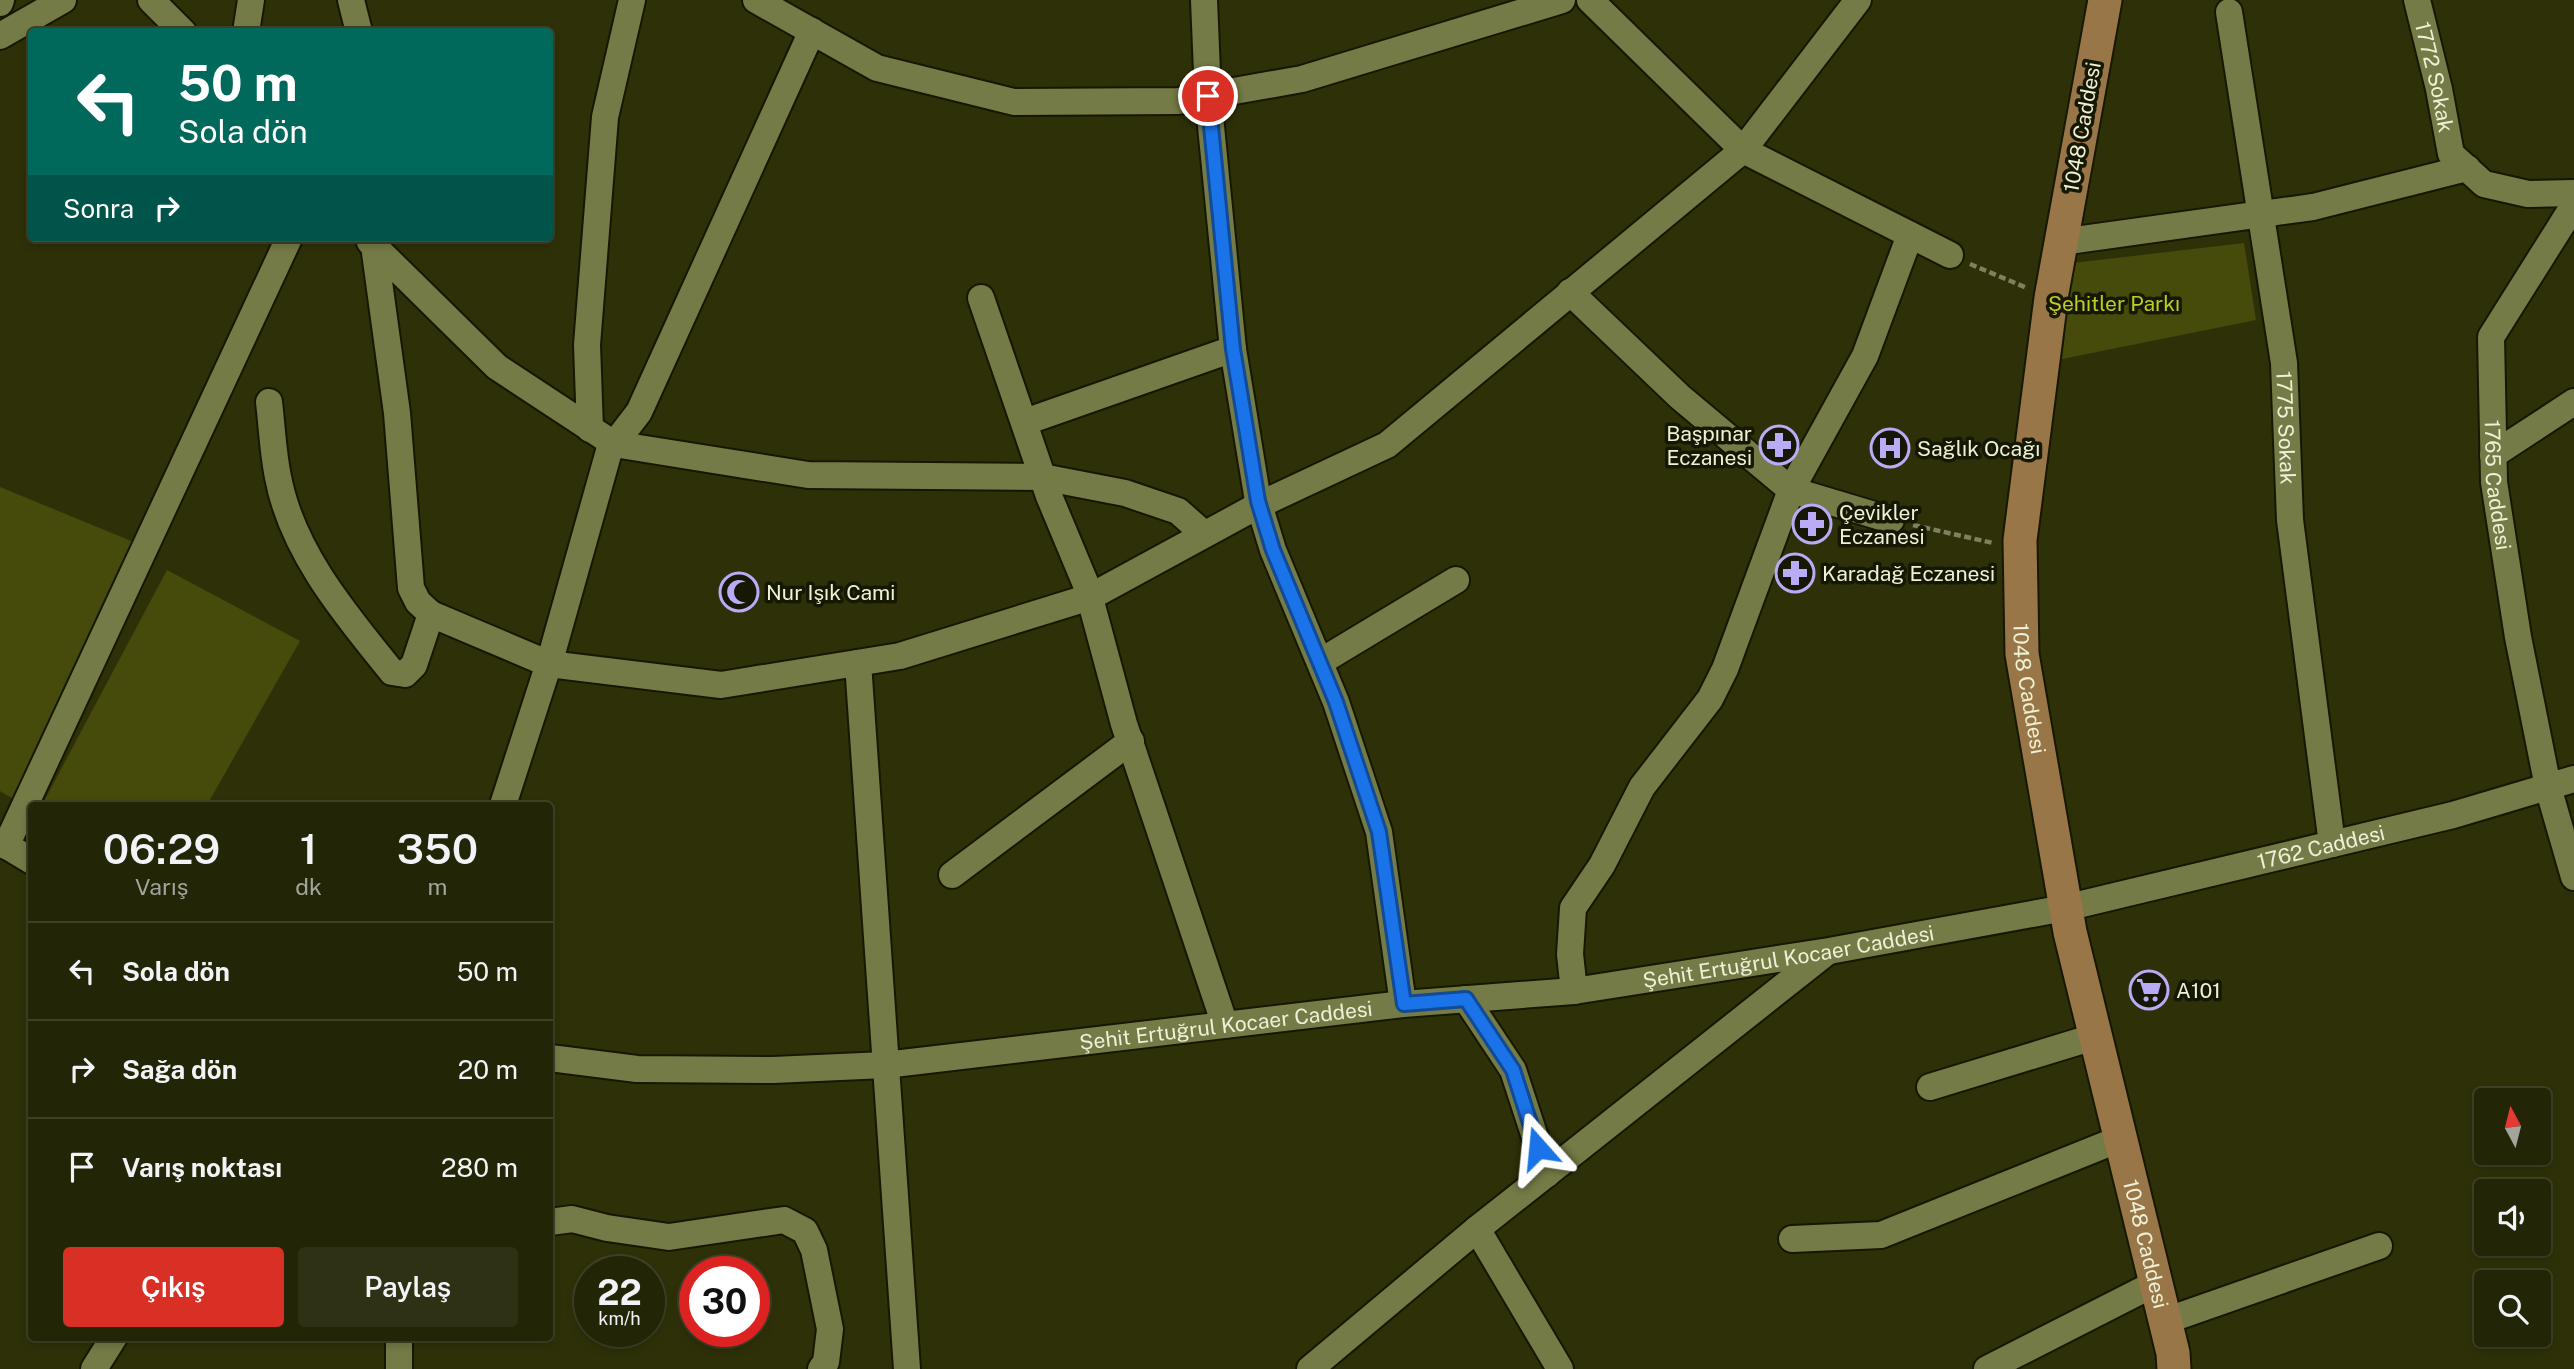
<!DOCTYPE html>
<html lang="tr">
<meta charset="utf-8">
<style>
:root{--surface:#222506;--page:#2e3114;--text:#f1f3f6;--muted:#a2a59b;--line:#3f4228;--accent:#d93025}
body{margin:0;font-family:"Public Sans",sans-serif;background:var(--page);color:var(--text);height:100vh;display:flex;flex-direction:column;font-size:26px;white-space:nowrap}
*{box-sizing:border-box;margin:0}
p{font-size:23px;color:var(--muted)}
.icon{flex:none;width:38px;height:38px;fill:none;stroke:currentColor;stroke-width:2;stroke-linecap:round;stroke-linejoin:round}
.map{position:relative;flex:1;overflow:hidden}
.side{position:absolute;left:28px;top:802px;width:525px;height:539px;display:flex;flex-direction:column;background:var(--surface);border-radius:7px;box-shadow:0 4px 10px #0003,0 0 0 2px var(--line)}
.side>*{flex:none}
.guide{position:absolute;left:28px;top:28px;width:525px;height:214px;border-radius:7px;box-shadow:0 4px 10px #0003,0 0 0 2px var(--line);background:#00695c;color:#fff;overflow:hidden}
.needle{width:46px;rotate:353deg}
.fabs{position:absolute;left:2474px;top:1088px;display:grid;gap:14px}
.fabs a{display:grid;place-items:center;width:77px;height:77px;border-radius:7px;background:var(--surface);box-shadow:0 4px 10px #0003,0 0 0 2px var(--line);font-size:35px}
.speed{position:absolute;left:574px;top:1256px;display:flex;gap:14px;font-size:35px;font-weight:700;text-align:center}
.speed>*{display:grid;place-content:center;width:91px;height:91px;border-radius:50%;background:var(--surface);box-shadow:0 4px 10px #0003,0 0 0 2px var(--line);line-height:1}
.speed small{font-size:18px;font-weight:400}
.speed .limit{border:10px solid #d22;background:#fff;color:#111}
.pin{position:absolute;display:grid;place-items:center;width:60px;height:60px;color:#fff;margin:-30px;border:4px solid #fff;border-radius:50%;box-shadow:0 2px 7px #0007}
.me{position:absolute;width:77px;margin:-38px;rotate:342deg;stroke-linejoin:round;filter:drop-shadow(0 0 5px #0008)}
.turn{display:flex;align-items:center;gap:24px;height:147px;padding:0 35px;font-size:32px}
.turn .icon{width:91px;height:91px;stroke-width:2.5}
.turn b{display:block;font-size:49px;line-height:60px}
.then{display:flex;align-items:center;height:66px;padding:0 35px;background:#0003;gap:14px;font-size:26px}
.eta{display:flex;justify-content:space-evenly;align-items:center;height:119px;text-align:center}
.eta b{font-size:42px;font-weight:600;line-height:49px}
.primary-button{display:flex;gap:14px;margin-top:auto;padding:14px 35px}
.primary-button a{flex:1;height:80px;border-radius:7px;background:var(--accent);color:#fff;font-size:28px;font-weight:600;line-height:80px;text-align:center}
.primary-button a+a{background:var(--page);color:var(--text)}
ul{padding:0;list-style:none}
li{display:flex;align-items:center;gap:21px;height:98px;padding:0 35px;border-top:2px solid var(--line)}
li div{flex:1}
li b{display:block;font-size:26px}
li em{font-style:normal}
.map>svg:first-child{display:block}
.green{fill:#464b0c}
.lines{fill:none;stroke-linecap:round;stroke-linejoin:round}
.minor-casing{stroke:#161800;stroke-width:30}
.major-casing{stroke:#161800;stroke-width:37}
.path{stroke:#7d815d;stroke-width:4.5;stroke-dasharray:7 3.5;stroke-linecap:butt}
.minor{stroke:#757b46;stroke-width:26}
.major{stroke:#997647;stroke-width:33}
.route-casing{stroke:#114b97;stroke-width:18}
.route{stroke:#1a73e8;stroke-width:12}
.labels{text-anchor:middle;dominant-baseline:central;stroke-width:7;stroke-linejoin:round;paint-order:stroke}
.street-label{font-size:21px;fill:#edf1d5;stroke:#161803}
.park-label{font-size:21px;fill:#bfcb26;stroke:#161803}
.poi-label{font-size:21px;fill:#edf1d5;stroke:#161803;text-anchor:start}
</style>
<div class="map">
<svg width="2574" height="1369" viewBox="0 0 2574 1369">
<rect width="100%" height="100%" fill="#2e3108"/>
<!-- green -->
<g class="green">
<path d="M2244,243l12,77 -194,39 11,-96z"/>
<path d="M0,487l136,56 -121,257 -15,-9z"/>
<path d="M167,570l133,71 -93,164h-165z"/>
</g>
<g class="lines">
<defs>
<g id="minor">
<path d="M151,0l32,32"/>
<path d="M351,0l8,32"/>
<path d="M756,0l121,68 137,34 164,-1 124,-22 260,-79"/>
<path d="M1204,0l4,96 25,253 25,152 15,49 63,152 43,130 24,172"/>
<path d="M1590,0l153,150 207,105"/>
<path id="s1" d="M2417,0l22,89 12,65 33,30 44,10 46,-1"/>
<path d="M0,3l1,-3"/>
<path id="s2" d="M2229,12l55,351 6,157 42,324"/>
<path d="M246,32l5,-32"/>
<path d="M0,36l63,-36"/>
<path id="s3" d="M2574,205l-83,132 3,145 24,155 30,150 26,90"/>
<path d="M373,238l24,175 14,175 7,14 13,12 118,50 172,21 179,-29 190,-59 169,-92 128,-60 356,-295 115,-150"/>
<path d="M370,242l127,125 117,77 194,31 234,2 83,16 53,18 26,23"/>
<path d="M2061,242l252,-35 154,-39"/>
<path d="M1570,292l110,105 111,93 100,30"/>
<path d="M981,298l68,198 38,91 37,137 101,301"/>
<path d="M269,402c3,25 4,51 9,75 14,75 68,138 114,195l13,2 9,-9 17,-51"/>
<path d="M1025,422l208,-73"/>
<path d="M590,429l-3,-84 18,-228 27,-117"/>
<path d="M2493,455l81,-53"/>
<path d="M1320,662l136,-82"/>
<path d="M858,663l49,706"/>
<path d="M503,805l48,-148 58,-206 30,-39 173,-381"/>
<path d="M0,842l32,19"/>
<path d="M6,846l283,-608"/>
<path d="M952,875l179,-134"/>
<path d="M1574,991l-4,-37 3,-46 29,-43 40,-78 68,-88 15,-30 66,-179 74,-134 45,-121"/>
<path d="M1466,999l47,71 34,104"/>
<path id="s4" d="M550,1058l87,11 136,1 112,-5 518,-61 171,-13 255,-40 236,-43 388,-93 121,-36"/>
<path d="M1930,1087l167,-51"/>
<path d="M550,1222l22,-3 35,9 62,9 115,-17 21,11 9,19 16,79 -4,33 -5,7"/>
<path d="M1477,1229l83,140"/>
<path d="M1792,1239l89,-4 241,-97"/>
<path d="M2165,1321l214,-75"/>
<path d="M399,1337v32"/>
<path d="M94,1369l20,-32"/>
<path d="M1310,1369l167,-140 350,-277"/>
<path d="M1987,1369l169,-86"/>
</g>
<g id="major">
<path id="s5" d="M2105,0l-54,298 -31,242 2,114 48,278 103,421 1,16"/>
</g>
</defs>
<!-- minor casing -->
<use href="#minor" class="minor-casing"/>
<!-- major casing -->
<use href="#major" class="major-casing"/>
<!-- path -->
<g class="path">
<path d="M1970,264l57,24"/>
<path d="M1913,525l80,18"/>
</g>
<!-- minor -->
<use href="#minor" class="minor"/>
<!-- major -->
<use href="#major" class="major"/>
</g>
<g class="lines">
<defs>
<path id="route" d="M1208,96l25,253 25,152 15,49 63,152 43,130 25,172 62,-5 47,71 25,78"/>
</defs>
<!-- route casing -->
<use href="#route" class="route-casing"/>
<!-- route -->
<use href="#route" class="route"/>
</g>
<!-- icons -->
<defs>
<symbol id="pharmacy-ring" viewBox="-11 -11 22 22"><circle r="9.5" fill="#161803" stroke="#bbaaf6" stroke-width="1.5"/><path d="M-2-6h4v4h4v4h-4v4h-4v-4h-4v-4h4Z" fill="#bbaaf6"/></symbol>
<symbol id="hospital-ring" viewBox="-11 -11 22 22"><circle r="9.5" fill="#161803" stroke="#bbaaf6" stroke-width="1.5"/><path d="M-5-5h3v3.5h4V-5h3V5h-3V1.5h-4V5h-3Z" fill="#bbaaf6"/></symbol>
<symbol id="mosque-ring" viewBox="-11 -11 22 22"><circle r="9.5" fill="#161803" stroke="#bbaaf6" stroke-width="1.5"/><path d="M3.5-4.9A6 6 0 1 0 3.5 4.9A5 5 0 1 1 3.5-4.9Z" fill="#bbaaf6"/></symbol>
<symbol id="supermarket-ring" viewBox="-11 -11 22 22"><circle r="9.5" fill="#161803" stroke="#bbaaf6" stroke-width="1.5"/><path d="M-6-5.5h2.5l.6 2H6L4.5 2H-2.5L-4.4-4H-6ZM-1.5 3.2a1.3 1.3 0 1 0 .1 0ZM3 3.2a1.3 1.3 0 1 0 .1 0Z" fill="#bbaaf6"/></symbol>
</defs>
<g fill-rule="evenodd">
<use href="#pharmacy-ring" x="1757" y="423" width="44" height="44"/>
<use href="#hospital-ring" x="1868" y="426" width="44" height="44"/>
<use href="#pharmacy-ring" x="1790" y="502" width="44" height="44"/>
<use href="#pharmacy-ring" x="1773" y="551" width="44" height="44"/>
<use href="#mosque-ring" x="717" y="570" width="44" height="44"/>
<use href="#supermarket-ring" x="2127" y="968" width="44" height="44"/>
</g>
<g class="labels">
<!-- street labels -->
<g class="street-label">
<text stroke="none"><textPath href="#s1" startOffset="79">1772 Sokak</textPath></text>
<text transform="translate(2082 127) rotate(-80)">1048 Caddesi</text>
<text stroke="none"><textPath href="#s2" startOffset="420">1775 Sokak</textPath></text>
<text stroke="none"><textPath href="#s3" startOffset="304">1765 Caddesi</textPath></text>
<text stroke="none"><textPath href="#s5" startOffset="696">1048 Caddesi</textPath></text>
<text stroke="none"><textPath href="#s4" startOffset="1790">1762 Caddesi</textPath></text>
<text stroke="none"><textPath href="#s4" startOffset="1246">Şehit Ertuğrul Kocaer Caddesi</textPath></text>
<text stroke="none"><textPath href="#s4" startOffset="679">Şehit Ertuğrul Kocaer Caddesi</textPath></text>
<text stroke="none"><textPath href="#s5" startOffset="1264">1048 Caddesi</textPath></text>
</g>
<!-- park labels -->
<g class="park-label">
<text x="2114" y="303">Şehitler Parkı</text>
</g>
<!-- poi labels -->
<g class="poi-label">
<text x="1752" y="433" text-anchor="end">Başpınar<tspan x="1752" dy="24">Eczanesi</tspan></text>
<text x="1917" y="448">Sağlık Ocağı</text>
<text x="1839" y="512">Çevikler<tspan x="1839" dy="24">Eczanesi</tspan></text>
<text x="1822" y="573">Karadağ Eczanesi</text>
<text x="766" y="592">Nur Işık Cami</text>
<text x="2176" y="990">A101</text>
</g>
</g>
</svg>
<div class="fabs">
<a><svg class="needle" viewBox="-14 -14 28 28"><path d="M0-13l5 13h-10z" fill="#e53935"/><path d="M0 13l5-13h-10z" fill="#a2a59b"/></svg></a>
<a><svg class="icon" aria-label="sound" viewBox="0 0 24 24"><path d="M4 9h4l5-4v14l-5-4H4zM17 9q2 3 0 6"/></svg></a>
<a><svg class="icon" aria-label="search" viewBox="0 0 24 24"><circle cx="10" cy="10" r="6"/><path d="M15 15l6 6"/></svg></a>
</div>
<div class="speed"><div>22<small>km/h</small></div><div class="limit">30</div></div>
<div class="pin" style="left:1208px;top:96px;background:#d93025"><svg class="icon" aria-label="arrive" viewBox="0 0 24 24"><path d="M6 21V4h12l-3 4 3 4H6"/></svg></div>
<svg class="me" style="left:1538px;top:1148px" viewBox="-20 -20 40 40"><path d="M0-17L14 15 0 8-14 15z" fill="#1a73e8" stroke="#fff" stroke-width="4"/></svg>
<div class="guide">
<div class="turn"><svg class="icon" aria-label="left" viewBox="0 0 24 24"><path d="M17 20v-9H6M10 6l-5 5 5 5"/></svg><div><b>50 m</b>Sola dön</div></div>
<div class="then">Sonra<svg class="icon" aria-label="right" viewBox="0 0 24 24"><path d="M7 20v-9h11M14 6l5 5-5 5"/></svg></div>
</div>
<section class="side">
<div class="eta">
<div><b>06:29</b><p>Varış</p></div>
<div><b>1</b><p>dk</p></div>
<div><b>350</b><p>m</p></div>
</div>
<ul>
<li><svg class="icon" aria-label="left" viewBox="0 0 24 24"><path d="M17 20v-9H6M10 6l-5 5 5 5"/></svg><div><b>Sola dön</b></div><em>50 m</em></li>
<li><svg class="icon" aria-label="right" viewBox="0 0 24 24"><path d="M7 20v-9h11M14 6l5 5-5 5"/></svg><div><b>Sağa dön</b></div><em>20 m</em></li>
<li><svg class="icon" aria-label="arrive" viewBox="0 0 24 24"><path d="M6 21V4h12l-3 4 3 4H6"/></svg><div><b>Varış noktası</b></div><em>280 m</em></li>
</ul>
<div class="primary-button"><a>Çıkış</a><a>Paylaş</a></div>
</section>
</div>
